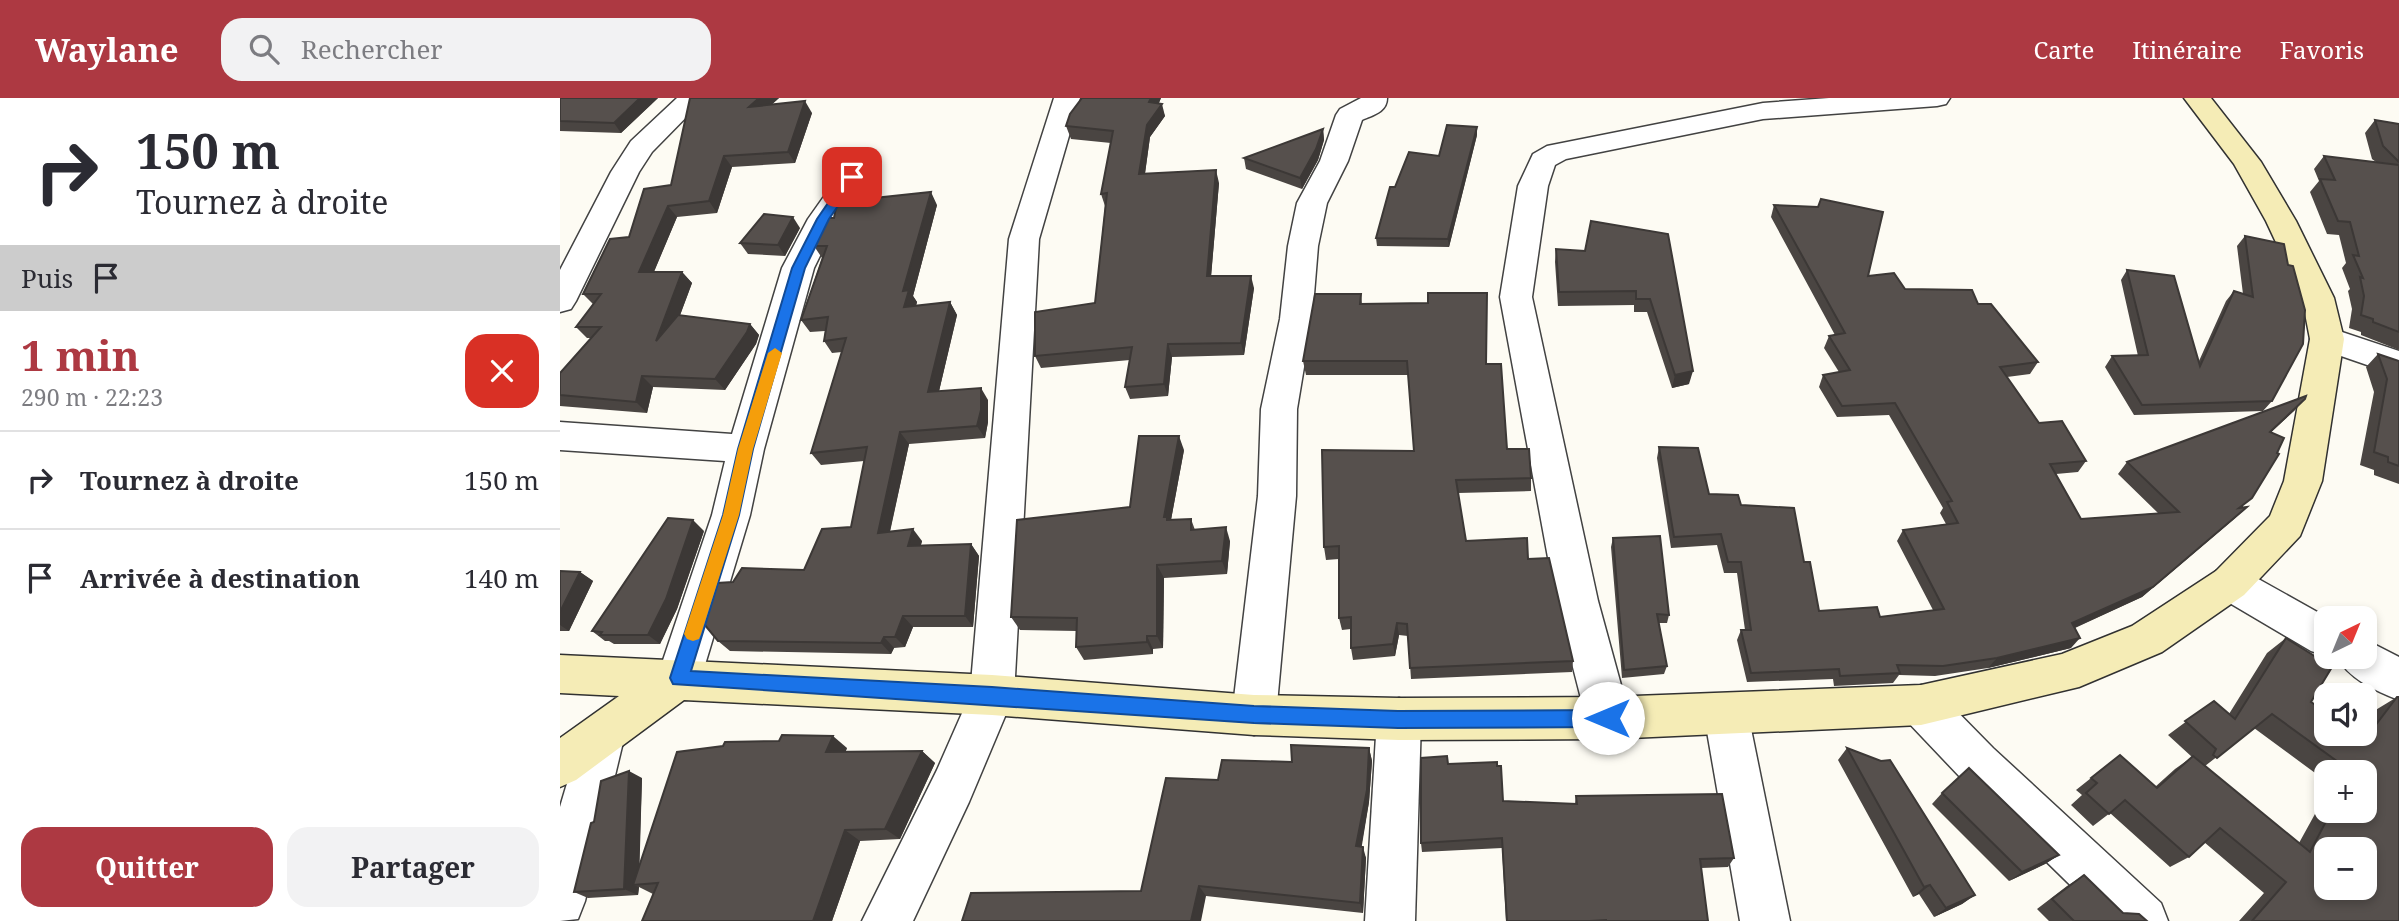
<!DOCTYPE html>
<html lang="fr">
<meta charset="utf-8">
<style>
:root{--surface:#fff;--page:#f2f2f3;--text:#2b2b33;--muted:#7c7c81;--line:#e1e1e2;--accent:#ad3942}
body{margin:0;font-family:"Noto Serif",serif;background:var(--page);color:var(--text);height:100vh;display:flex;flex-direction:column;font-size:26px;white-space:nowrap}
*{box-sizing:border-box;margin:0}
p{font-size:23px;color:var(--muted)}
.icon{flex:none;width:38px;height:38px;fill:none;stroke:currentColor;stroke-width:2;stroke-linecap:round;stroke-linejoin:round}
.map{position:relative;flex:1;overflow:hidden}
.panel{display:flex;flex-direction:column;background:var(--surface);width:560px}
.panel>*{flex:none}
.banner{background:#fff;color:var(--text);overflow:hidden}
.needle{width:46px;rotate:43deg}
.tools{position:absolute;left:1754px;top:508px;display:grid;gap:14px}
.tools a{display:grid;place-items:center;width:63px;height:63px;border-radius:14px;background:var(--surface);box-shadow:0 4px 10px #0003;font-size:35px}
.pin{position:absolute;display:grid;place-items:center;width:60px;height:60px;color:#fff;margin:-30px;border-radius:14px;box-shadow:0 4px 10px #0006}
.me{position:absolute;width:77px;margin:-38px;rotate:270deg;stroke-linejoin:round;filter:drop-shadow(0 0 5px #0008)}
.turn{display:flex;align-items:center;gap:24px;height:147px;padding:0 21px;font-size:32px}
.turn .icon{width:91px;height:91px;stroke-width:2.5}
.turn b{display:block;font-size:49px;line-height:60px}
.then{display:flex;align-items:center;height:66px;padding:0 21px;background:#0003;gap:14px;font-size:26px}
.round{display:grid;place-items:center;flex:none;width:74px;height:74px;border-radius:21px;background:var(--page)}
.summary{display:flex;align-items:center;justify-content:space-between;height:119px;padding:0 21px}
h1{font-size:42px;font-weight:700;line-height:52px;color:var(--accent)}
.cta{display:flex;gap:14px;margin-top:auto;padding:14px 21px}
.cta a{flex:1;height:80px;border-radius:21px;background:var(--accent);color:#fff;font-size:28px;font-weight:700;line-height:80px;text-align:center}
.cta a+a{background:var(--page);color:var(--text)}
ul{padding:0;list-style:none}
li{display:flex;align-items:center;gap:21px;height:98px;padding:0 21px;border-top:2px solid var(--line)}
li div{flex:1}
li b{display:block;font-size:26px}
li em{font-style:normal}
header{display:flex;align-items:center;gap:42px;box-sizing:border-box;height:98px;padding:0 35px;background:var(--accent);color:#fff}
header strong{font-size:33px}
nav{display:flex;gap:38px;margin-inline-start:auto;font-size:24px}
.search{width:490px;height:63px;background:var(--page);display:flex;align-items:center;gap:18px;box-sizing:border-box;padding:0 24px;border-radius:21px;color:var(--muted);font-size:26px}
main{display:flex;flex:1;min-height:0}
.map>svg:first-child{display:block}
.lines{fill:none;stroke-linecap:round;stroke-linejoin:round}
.street-casing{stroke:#424242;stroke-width:3}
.secondary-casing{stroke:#313131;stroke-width:3}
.street{fill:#fff;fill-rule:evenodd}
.secondary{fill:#f5ecb6;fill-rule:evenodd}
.wall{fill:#4a4542;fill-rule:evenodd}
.shaded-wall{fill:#3c3836}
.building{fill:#56504d;stroke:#3c3836;stroke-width:2;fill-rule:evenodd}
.route{fill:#1a73e8;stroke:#114b97;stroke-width:2}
.slow{fill:#f59e0b}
</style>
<header>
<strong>Waylane</strong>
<div class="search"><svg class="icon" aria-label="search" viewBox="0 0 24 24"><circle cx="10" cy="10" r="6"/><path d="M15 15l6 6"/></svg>Rechercher</div>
<nav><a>Carte</a><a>Itinéraire</a><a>Favoris</a></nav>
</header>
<main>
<section class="panel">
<div class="banner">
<div class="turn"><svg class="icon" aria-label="right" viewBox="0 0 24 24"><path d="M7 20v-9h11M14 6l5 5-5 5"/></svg><div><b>150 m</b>Tournez à droite</div></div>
<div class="then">Puis<svg class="icon" aria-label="arrive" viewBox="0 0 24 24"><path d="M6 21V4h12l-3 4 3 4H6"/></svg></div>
</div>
<div class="summary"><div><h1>1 min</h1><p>290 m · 22:23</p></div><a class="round" style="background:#d93025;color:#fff"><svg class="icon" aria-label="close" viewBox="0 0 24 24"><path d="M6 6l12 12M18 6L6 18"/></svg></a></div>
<ul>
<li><svg class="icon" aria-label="right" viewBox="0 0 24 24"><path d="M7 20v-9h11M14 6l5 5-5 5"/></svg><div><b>Tournez à droite</b></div><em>150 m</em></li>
<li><svg class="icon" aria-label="arrive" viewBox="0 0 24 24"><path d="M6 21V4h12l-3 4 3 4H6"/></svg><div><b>Arrivée à destination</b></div><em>140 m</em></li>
</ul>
<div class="cta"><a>Quitter</a><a>Partager</a></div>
</section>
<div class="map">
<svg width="1839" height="823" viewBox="0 0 1839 823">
<rect width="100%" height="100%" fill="#fdfbf3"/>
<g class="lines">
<defs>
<g id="street">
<path d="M117,0h28l-53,54 -13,20 -63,129 -5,8 -11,3v-42l51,-98 20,-31z"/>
<path d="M494,0h26l-41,141 -25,456 -45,107 -56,119h-51l75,-151 33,-75 39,-456z"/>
<path d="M801,0h26c0,14 -14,17 -25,22l-14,41 -21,42 -9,43 -6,73 -15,90 -1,87 -20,219 -6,14 -16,6 -16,-6 -6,-14 26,-219 3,-87 19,-90 8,-73 9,-43 23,-42 16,-46 4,-6z"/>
<path d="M1269,0h121l-4,6 -9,2 -174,13 -197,40 -11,6 -7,21 -16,111 66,304 32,117 -6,15 -16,6 -16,-6 -6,-15 -30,-117 -56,-304 18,-111 15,-32 14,-8 216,-43z"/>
<path d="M292,70l10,3 4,6 -28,42 -24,49 -50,181 -14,66 -49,163 -7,14 -15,6 -15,-6 -7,-14 55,-163 13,-54 -165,-11v-28l172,12 50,-166 26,-49 34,-48z"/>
<path d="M1767,229l72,24v25l-84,-29 -5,-8 5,-8z"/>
<path d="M1670,468l14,5 84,47h-2l1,38 -16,-5 -95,-56 -6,-12 6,-12z"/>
<path d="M1804,541l35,18v43c-23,-9 -52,-22 -62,-44h27z"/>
<path d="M1361,587l16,6 56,57 168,155 7,18h-61l-146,-143 -56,-59 -6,-14 6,-14z"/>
<path d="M1166,596l16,6 6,14 42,207h-50l-36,-207 6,-14z"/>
<path d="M839,600l16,6 6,15 -6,202h-50l12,-202 6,-15z"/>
<path d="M41,619l16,6 7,15 -39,163 -7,18 -18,2v-114l25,-84z"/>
</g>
<path id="secondary" d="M1624,0h27l50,64 35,59 38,77 10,41 -22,142 -22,55 -56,59 -82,57 -83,35 -158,38 -313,14 -209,1 -145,-5 -262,-20 -308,-15 -108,80 -16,7v-49l59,-42 -59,-3v-38l432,20 262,20 145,3 209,-1 313,-12 141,-31 70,-28 84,-55 54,-55 14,-35 26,-142 -8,-41 -36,-77 -32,-57z"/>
</defs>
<!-- street casing -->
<use href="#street" class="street-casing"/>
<!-- secondary casing -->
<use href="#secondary" class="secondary-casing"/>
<!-- street -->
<use href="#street" class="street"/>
<!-- secondary -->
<use href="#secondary" class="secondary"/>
</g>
<!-- wall -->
<g class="wall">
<path d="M0,0h98l-37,35 -61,-2z"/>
<path d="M130,0h89l-7,6 40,9 -17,50 -63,4 -15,46 -40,4 -23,55h28l10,11 -12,32 70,9 9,11 -3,9 -31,46 -72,-3 -6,26 -87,-7v-33l31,-35h-4l-11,-11 17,-23 -10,-10 88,-109z"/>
<path d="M601,0l-2,5 6,13 -15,21 -5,37 74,9 -8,93 43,12 -10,67 -72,2 -4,39 -38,3 -5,-12 5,-27 -89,8 -6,-12 60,-53 10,-97 -4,-12 10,-51 -40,-4 -5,-13z"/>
<path d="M1815,22l24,4v226l-38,-15v-3l-12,-4 3,-19 -4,-18 2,-2 -8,-21 4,-5 -7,-28 -12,-1 -17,-42 9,-11 -5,-12 10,-13 52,6 -4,-3 -7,-26z"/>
<path d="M763,31l1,11 -6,20 -16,29 -56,-20 -2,-11z"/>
<path d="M917,37l-28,112 -72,-1 -1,-8 19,-51 44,-31z"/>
<path d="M377,107l-24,91 4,6 -1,4 34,-4 7,13 -18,76 49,9v22l-3,16 -76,6 -19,88 32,9 -1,4 50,-1 8,12 -6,71h-60l-8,20 -11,1 -3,6 -161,-3 -12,-10 15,-59 71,-12 47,-43 13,-66 -43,4 -10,-12 31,-101 -10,1 -8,-12 1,-10 -15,1 -9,-12 21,-62 -8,-12 20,-28z"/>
<path d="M1214,107l94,71 37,13 73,15 60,58 -8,12 -23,3 32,46 47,38 -8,11 -22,2 25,45 77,-6 -40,-39 9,-12 178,-63 -34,33 -29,75h5l-12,11 -93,79 -67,31 -4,20 -83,20 -53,8 -36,-1 -6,8 -59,3 -1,-7 -86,3 -10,-42 4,-10h4l-8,-57h-13l-7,-28 -46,3 -14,-90 2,-11 50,47 32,11 63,57 15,49 61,6 53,-7 -36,-69 6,-11 43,-6 -6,-11 3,-5 -54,-93 -52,2 -18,-30 4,-12 16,-3 -15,-24 5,-12 6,-1 -64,-118z"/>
<path d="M240,130l-15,28 -37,-2 -8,-11z"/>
<path d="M1108,136l21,150 -17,4 -25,-76h-13v-7l-76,1 -3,-44 1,-13 29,2z"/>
<path d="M1685,138l27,165 -9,10 -129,4 -29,-48 7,-11h26l-17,-76 6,-10 72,91 27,-60 8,-10 9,3 -6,-48z"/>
<path d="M801,196l1,10 124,60 21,85 24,29v13l-73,2 8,48 62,18 45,102 -1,11 -161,7 -3,-43 -9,-1 -4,21 -42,4 -2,-12v-19l-9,1 -3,-12v-59l-13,1 -2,-13 90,-96 -6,-76h-102l-3,-14z"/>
<path d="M1818,256l21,7v123l-25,-9v-5l-14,-5 14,-73 -8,-25z"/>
<path d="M624,352l-13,70 20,-1 4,11 35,11 -3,33 -63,4 -1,70 -10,1v5l-69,6 -8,-13 1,-16 -57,-1 -9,-13 119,-110z"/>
<path d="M144,433l-27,78 -17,35h-46l-5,-3h-4l-13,-10z"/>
<path d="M1053,440l56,77 -2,8h-8l8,43 -3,8 -42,4 -11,-131z"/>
<path d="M0,473l20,1 13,9 -24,50h-9z"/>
<path d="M1726,540l25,64 46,32 7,-1v-9l10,-13 23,-14 2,224h-160l25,-28 -60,-51 -15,15 -19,10 -60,-54 -17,13 -22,-21 11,-10 -6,-5 44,-35 35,32 20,-18 17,-12 -24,-22 46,-34 15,13 38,-61zM1694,630l72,53v-9h38v38h-38v-16l-27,49 -94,-77z"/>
<path d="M287,650l-2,4 77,-1 13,12 -35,76 -40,2 -28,80h-190l11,-27 -14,-7 -1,8 -50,3 -14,-6 20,-70 48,-44 -3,87z"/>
<path d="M809,650l3,13 -3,41 -8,45 5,11 -3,55 -157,-17 -65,-5 77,-111 74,-18z"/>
<path d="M1287,650l128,147 -13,9 -28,13 -15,-23 -6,3 -75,-137z"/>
<path d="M888,666l55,37 72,3 1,-8 158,62 -6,9 -27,1 7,53h-202l-4,-73 -80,4 -1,-9z"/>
<path d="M1382,695l117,62 -14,9 -36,17 -77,-77z"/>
<path d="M1524,777l39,38 24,8h-98l-12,-12 30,-23z"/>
</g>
<!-- shaded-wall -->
<g class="shaded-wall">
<path d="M80,0h18l-37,35 -7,-10z"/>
<path d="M199,0h20l-22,20 -8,-11z"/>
<path d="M591,0h10l-8,17 -4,-13z"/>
<path d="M245,3l7,12 -17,50 -7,-11z"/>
<path d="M602,6l3,12 -15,21 -7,50 -4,-13 8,-49z"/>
<path d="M917,29v8l-28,112 -1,-8z"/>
<path d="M763,31l1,11 -6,20 -16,29 -2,-11z"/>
<path d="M164,58l8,11 -15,46 -8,-12z"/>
<path d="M656,72l3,13 -9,106 -3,-13z"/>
<path d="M371,94l6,13 -24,91 4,6 -5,17 -8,-12 -1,-16z"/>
<path d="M108,108l9,11 -28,66 -10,-11z"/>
<path d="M233,119l7,11 -15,28 -7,-11z"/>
<path d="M122,174l10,11 -26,70 -10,-12z"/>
<path d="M691,178l3,12 -10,67 -3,-12z"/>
<path d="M390,204l7,13 -21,89 -8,-12z"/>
<path d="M190,226l9,11 -3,9 -31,46 -10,-11z"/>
<path d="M608,246l4,13 -4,39 -4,-12z"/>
<path d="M1133,273l-4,13 -17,4 3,-13z"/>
<path d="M82,278l11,11 -6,26 -11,-11z"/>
<path d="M421,290l7,12v22l-3,16 -8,-12z"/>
<path d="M1745,301l-11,12 -35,32 11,-11z"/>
<path d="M340,334l9,12 -22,100 -9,-11z"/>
<path d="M619,338l5,14 -14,75 -6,-8z"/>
<path d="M1687,409l-12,11 -93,79 -79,36 9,-10z"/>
<path d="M133,422l11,11 -27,78 -17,35 -12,-9z"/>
<path d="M666,429l4,14 -3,33 -5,-13z"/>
<path d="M353,431l9,12 -5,16 -9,-11z"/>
<path d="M411,446l8,12 -6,71 -8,-11z"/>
<path d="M597,467l7,13 -1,70 -6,-12z"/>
<path d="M20,474l13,9 -24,50 -9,-6v-13z"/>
<path d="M343,518l10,11 -8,20 -10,-10z"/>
<path d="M837,525l2,12 -4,21 -2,-12z"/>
<path d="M587,538l6,13v5l-6,-12z"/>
<path d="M324,539l10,11 -3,6 -10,-11z"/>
<path d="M1520,540l-9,10 -83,20 9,-10z"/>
<path d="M273,638l14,12 -6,16 -15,-12z"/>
<path d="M809,650l3,13 -3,41 -9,55 -4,-11z"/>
<path d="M362,653l13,12 -35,76 -15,-10z"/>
<path d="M69,673l13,7 -3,106 -6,1 6,2 -1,8 -14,-6z"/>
<path d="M285,732l15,11 -28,80h-19z"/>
<path d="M803,749l3,11 -3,55 -3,-10z"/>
<path d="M1499,757l-14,9 -36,17 13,-9z"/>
<path d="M1370,787l-11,9 -6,3 11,-10z"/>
<path d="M639,788l7,10 -5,25h-10z"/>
<path d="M1415,797l-13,9 -28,13 12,-9z"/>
</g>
<!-- building -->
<g class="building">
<path d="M0,0h80l-26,25 -54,-2z"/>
<path d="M130,0h69l-10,9 56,-6 -17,51 -64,4 -15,45 -41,5 -29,66h43l-26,69 22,-26 72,9 -3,8 -32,47 -73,-3 -6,26 -76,-7v-22l41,-46h-25l25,-33h-18l27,-55 19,-2 15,-48 27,-4z"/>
<path d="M522,0h69l-2,4 13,2 -15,21 -8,49 77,-4 -9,106h44l-10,67 -73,1 -4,40 -39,3 7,-40 -97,9v-44l60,-9 12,-110 -6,1 12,-63 -47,-5 4,-12z"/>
<path d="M1815,22l24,4v38l-16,-16z"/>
<path d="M887,27l30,2 -29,112 -72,-1 14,-51h5l14,-35 30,4z"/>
<path d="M763,31l-7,20 -16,29 -56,-20z"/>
<path d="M1764,58l75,9v167l-26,-10v-3l-12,-4 3,-19 -4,-19 3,1 -10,-23 6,1 -9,-34 -12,-1 -18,-42 15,1z"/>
<path d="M371,94l-28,99 6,-1 -5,17 46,-5 -22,90 53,-4v22l-4,16 -77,6 -22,101 35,-4 -5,17 63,-2 -6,72h-62l-8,21h-11l-3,6 -163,-2 -14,-17 13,-41 16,-1 9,-14 62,2 18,-41 29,-2 16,-80 -56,6 35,-115 -22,3 4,-24 -27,3 26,-74h-13l14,-28h6l3,-16z"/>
<path d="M1261,101l62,13 -15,64 26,-3 11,16 67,1 6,14h13l47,58 -38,5 39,56 23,-2 24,40 -36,3 31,55 98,-7 -52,-50 179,-66 -1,3 -35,33 14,6 -7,15 2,1 -27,44 -13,10 8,-1 -94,80 -81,36 8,15 -83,20 -54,8 -46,-1 3,8 -60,3 -1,-7 -88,4 -10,-43h10l-10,-68h-13l-7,-28 -47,3 -15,-90 39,1 11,46 29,1 3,10 53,3 10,54h6l9,49 58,-4 3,10 64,-8 -41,-79 55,-7 -11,-21 5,-1 -57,-98 -53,3 -19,-31 27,-5 -21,-34 16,-3 -71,-128 44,2z"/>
<path d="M204,116l29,3 -15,28 -38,-2z"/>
<path d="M1031,123l77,13 25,137 -18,4 -25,-76h-14v-8l-77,1 -3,-43 29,2z"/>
<path d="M1685,138l39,8 4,21 5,1 12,44 -2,34 -31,57 -130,4 -30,-49 36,-1 -21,-85 47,6 26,90 34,-75 19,6z"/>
<path d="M868,195h59l-1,71h15l6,85h22l2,29 -75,2 10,61 61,-3 1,21 21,-1 24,103 -163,7 -3,-44 -10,-1 -4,21 -42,4v-31l-12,1v-72l-15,1 -2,-97 92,1 -7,-90h-104l12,-67h46l-1,10 68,-1z"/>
<path d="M1818,256l21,7v105l-11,-4v-5l-14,-5 13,-73z"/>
<path d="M579,338h40l-15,81h3v3l24,-1v11l35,-3 -4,34 -65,4v71h-10v6l-71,5 1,-29 -66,-1 6,-97 113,-13z"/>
<path d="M108,420l25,2 -27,79 -18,36h-48l2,-3 -10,-1z"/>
<path d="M1100,438l9,79 -12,-1 10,52 -43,4 -11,-132z"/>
<path d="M0,473l20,1 -20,40z"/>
<path d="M1726,540l46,29 -21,35 15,10v21h31l8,6 32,-42h2v224h-147l34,-39 -66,-54 -31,29 -64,-57 -16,14 -23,-21 11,-10 -6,-5 29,-23 37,33 36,-32 117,96 22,-42h32v-38h-12l-80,-58 -55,44 -4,-3 3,-6 -31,-28 29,-20 21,18zM1766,751h38v38h-38z"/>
<path d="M222,637l51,1 -7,16 96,-1 -37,78 -40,1 -32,91h-171l16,-38 -25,2 44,-133 46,-6 2,-4 54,-1z"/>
<path d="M731,647l78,3 -2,42 -11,56 7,1 -3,56 -161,-17 -8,35h-229l9,-28 170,-2 25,-113 52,2 4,-20 70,2z"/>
<path d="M1287,650l34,13 9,-1 85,135 -29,13 -16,-23 -6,2z"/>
<path d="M887,658l1,8 49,-2v4h4l2,35 74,3 -1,-8 146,-2 12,64 -34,1 8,62h-102v-1l-16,1h-83l-5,-83 -81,5v-85z"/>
<path d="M1409,670l90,87 -37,17 -80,-79z"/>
<path d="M69,673l-5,118 -50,3 17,-69 3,-1 7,-41z"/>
<path d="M1524,777l39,38 16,1 8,7h-73l-22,-22z"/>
</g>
<!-- route -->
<path class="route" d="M288,76l10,3 -29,42 -24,49 -52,181 -14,66 -48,156 301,16 262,19 144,5 210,-1 6,2 3,6 -3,6 -6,3 -210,1 -144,-5 -581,-39 -3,-6 53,-163 15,-66 54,-181 25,-49z"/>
<!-- slow -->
<path class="slow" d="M215,250l7,5 -29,96 -14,66 -38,119 -2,5 -6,2 -6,-2 -3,-5 39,-119 15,-66 30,-96z"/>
</svg>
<div class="tools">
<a><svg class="needle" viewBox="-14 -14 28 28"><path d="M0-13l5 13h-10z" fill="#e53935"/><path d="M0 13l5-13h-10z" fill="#7c7c81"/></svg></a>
<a><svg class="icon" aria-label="sound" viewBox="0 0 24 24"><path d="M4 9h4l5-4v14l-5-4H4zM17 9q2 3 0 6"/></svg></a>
<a>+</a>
<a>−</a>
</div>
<div class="pin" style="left:292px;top:79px;background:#d93025"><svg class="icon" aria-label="arrive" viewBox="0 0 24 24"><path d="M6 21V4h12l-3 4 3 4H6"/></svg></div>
<svg class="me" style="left:1048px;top:620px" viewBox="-20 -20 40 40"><circle r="19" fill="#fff"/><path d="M0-13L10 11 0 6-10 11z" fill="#1a73e8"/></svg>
</div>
</main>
